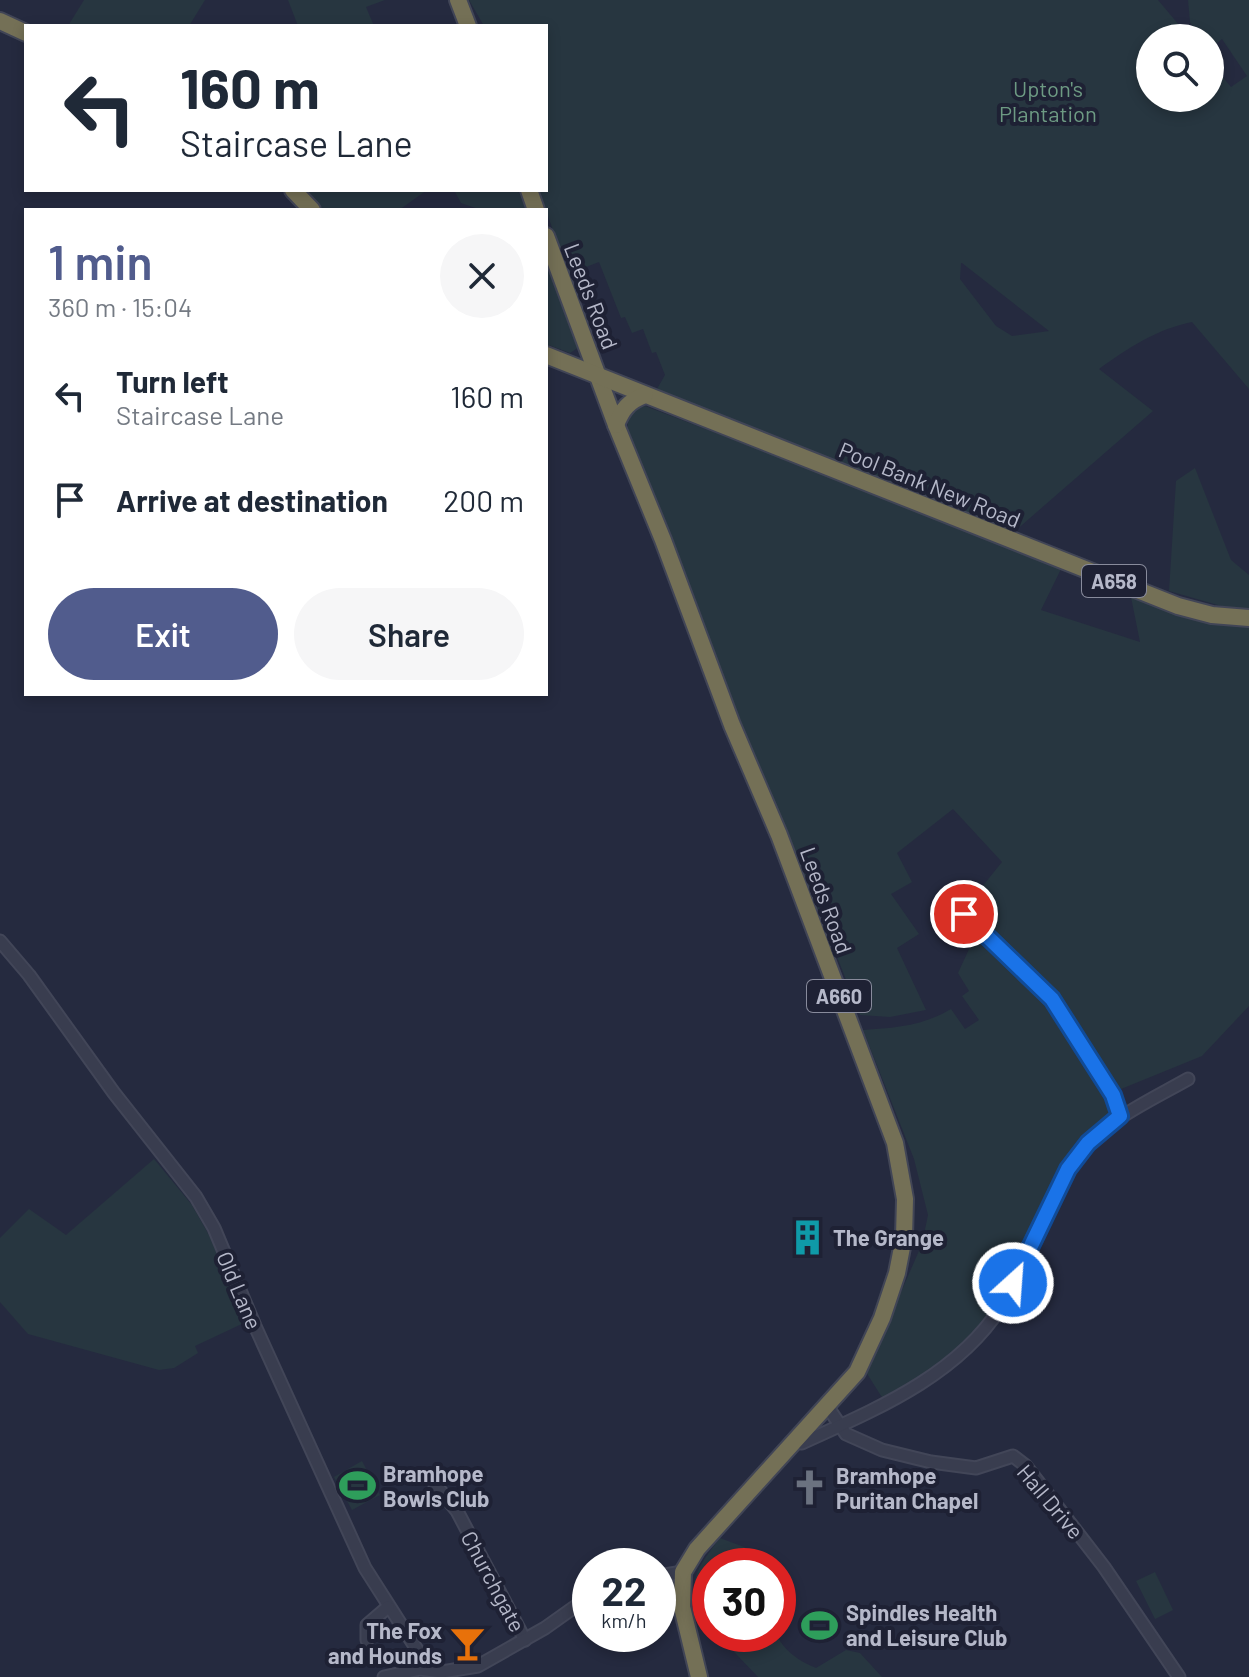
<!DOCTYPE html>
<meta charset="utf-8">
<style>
:root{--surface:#fff;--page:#f6f6f7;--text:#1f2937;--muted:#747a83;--accent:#515c8d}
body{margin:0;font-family:Barlow,sans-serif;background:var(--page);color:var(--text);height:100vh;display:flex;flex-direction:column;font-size:30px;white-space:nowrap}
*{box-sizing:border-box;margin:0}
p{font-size:26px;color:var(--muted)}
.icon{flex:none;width:44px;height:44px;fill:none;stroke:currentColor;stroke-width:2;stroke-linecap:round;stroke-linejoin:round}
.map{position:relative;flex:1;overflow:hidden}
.details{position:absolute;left:24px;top:208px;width:524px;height:488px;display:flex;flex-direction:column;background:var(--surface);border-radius:0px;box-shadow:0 4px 12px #0003}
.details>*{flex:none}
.top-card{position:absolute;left:24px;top:24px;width:524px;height:168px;border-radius:0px;box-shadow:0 4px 12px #0003;background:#fff;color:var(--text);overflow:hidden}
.buttons{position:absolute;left:1136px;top:24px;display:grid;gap:16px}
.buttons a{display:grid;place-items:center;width:88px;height:88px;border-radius:50%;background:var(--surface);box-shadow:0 4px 12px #0003;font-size:40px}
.speed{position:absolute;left:572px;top:1548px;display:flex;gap:16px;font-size:40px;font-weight:700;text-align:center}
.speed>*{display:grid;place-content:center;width:104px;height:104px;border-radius:50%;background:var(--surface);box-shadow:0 4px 12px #0003;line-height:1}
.speed small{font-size:20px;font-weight:400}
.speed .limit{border:12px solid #d22;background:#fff;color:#111}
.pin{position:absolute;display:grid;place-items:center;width:68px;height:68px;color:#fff;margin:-34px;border:4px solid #fff;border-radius:50%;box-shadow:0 2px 8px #0007}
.me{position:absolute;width:88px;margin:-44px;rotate:26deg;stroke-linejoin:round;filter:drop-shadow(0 0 6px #0008)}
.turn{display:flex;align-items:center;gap:28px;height:168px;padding:0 24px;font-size:36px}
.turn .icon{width:104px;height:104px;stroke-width:2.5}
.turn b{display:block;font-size:56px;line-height:68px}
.round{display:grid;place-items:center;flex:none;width:84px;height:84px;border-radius:42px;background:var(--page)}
.overview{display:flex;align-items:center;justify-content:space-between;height:136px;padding:0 24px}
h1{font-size:48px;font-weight:600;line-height:60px;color:var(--accent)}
.cta{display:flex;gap:16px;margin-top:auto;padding:16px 24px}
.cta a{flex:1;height:92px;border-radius:48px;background:var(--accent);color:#fff;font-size:32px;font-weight:600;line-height:92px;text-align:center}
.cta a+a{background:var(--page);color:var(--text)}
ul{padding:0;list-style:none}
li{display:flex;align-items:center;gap:24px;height:104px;padding:0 24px}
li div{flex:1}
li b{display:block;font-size:30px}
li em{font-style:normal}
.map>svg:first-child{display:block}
.green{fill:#273640;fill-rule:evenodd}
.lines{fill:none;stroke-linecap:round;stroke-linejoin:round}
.minor-casing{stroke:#424658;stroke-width:15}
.highway-casing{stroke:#414556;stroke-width:20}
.minor{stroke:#393d4f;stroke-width:11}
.highway{stroke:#747056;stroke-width:16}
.route-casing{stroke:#114b97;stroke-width:20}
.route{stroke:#1a73e8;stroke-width:14}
.labels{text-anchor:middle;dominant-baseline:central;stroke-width:8;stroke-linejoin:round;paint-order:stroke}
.shield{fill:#1e2134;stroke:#888b9c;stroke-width:2}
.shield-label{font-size:20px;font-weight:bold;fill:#b5b8c9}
.park-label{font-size:22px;fill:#6d9a83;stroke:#1e2134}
.street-label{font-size:22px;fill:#b5b8c9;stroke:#1e2134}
.poi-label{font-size:22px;font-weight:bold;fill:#b5b8c9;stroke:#1e2134;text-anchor:start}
</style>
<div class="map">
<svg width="1249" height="1677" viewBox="0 0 1249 1677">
<rect width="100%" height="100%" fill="#252a3f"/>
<!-- green -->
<g class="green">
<path d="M84,0h121l-16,26h-121z"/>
<path d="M288,0h97l-19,7 8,19h-76z"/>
<path d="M469,0h689l32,38h-40v60h60v-36l21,25 16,-11 -25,-37 -12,10v-11h-11l-9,-16 -2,-22h61v389l-57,-67c-35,7 -64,26 -93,47l54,42 -138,120 -136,-51 -222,-91 8,-14 -9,-23 -4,1 -9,-24 -11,4 -7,-16 -4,1 -22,-56 -31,12 -29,-84h7v-164h-62zM961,263h1l87,68 -37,5 -16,-10 -36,-47z"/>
<path d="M301,190h126l-28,20h-79z"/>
<path d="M454,190h64l8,20h-45l-20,-7z"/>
<path d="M546,263l33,84 -9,6 -24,-9z"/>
<path d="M645,406l200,76 216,87 -20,41 99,32 -9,-45 80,27 38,3v379l-47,50 -81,33 -23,-23 -34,-59 -99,-99 37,-46 -49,-53 -56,44 15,29 -21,12 28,40 -22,14 29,62 -36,7 -30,-2 -68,-172 -50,-110 -115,-303c2,-15 4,-20 18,-24z"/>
<path d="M1195,468l36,92 18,15v39l-80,-23 7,-110z"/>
<path d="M976,934l52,45 26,28 62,104 -31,25 -17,25 -39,76 -26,64 -55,60 -65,38 -17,-27 56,-128 6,-29 -14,-56 -51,-129c31,-2 60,-4 88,-21l14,20 14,-9 -17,-24 7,-5 -11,-18z"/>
<path d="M154,1159l38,46 17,30 37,87 -51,24 3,7 -24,15 -15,2 -131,-36 -28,-32v-64l29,-29 37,26z"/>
<path d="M362,1461l18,34 -28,15 -18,-33z"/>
<path d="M720,1538l24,9 19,19h-53v61l-10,2c-10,-47 -10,-53 20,-91z"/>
<path d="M1155,1572l18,38 -18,9 -19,-38z"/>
<path d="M717,1634h59c8,17 23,27 40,34l30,-18 14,3 22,24h-124z"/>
</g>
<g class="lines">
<defs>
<g id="minor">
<path d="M964,914l88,85 61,96 7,21"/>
<path d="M0,941l29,34 85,118 82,104 18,31 41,98 110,242 65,102"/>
<path d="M827,1406l19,28 36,16 49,12 45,6 37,-12 13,10 78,101 75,110"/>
<path d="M795,1442l7,1c72,-33 154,-66 199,-136 28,-42 40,-94 66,-137 27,-45 77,-66 121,-91"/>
<path d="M434,1483l23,28 68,129"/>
<path d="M658,1576l25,-4"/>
<path d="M367,1640v-15l21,-18"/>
<path d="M384,1677l36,-8 22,3 36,-6 67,-38 45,-32"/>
</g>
<g id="highway">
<path d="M458,0l10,26"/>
<path d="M0,21l26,12"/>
<path d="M293,190l19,20"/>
<path d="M529,190l7,20"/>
<path d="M546,236l70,189 47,115 69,185 47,110 116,308 10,56 -1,38 -7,36 -15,45 -25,54 -160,177 -14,23 -1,35 17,70"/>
<path d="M546,355l632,251 34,9 37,3"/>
<path d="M616,425c6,-16 13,-24 29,-30"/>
</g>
</defs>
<!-- minor casing -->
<use href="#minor" class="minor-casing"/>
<!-- highway casing -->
<use href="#highway" class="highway-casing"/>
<!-- minor -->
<use href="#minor" class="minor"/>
<!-- highway -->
<use href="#highway" class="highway"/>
</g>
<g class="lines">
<defs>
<path id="route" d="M964,914l88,85 61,96 7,21 -32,27 -20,26 -55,114"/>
</defs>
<!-- route casing -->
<use href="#route" class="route-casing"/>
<!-- route -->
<use href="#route" class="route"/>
</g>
<!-- icons -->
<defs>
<symbol id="building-bare" viewBox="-9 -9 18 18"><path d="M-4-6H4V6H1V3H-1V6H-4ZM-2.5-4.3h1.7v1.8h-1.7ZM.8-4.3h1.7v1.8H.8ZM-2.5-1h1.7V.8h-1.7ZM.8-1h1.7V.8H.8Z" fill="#0f9aa8" stroke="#1e2134" stroke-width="2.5" paint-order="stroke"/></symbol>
<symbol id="stadium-bare" viewBox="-9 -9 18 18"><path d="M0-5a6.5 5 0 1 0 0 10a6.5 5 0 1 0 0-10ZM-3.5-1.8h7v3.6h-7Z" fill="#2e9e5b" stroke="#1e2134" stroke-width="2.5" paint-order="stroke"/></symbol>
<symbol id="church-bare" viewBox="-9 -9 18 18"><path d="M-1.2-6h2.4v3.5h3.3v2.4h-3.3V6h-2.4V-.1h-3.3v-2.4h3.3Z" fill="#6b7280" stroke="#1e2134" stroke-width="2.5" paint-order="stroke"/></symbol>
<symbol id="bar-bare" viewBox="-9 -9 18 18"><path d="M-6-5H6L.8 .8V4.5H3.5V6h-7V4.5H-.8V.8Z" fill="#e8710a" stroke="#1e2134" stroke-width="2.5" paint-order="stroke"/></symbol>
</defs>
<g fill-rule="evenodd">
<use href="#building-bare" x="782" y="1212" width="51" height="51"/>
<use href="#stadium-bare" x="332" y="1460" width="51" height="51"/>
<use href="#church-bare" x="784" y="1462" width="51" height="51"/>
<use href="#stadium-bare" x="794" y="1600" width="51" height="51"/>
<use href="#bar-bare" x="442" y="1618" width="51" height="51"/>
</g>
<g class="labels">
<!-- shield labels -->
<g class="shield">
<rect x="1082" y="565" width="64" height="32" rx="6"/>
<rect x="807" y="980" width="64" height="32" rx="6"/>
</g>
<g class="shield-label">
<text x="1114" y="581">A658</text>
<text x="839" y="996">A660</text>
</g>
<!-- park labels -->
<g class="park-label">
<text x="1048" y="88">Upton's<tspan x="1048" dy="25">Plantation</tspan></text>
</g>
<!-- street labels -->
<g class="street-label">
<text transform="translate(592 296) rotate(69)">Leeds Road</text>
<text transform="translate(930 484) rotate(22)">Pool Bank New Road</text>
<text transform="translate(827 900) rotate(70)">Leeds Road</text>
<text transform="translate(240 1290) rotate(67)">Old Lane</text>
<text transform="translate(1051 1501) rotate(50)">Hall Drive</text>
<text transform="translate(494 1581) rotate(62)">Churchgate</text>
</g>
<!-- poi labels -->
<g class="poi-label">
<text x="833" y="1237">The Grange</text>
<text x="383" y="1473">Bramhope<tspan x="383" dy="25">Bowls Club</tspan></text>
<text x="836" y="1475">Bramhope<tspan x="836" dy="25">Puritan Chapel</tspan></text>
<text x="846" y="1612">Spindles Health<tspan x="846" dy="25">and Leisure Club</tspan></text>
<text x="442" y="1630" text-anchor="end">The Fox<tspan x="442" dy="25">and Hounds</tspan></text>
</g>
</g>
</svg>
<div class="buttons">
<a><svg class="icon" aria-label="search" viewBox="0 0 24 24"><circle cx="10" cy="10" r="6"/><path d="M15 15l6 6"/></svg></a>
</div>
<div class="speed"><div>22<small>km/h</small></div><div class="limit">30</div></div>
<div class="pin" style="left:964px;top:914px;background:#d93025"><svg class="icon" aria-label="arrive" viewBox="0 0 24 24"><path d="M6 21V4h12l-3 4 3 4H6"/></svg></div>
<svg class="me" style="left:1013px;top:1283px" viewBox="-20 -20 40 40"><circle r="17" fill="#1a73e8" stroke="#fff" stroke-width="3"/><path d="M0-11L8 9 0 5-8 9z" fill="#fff"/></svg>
<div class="top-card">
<div class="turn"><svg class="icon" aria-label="left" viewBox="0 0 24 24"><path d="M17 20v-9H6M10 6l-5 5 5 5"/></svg><div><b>160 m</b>Staircase Lane</div></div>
</div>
<section class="details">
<div class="overview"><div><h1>1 min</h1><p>360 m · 15:04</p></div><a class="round"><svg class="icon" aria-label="close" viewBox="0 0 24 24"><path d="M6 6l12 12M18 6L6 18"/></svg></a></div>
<ul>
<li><svg class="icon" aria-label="left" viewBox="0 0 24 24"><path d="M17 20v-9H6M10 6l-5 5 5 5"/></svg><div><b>Turn left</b><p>Staircase Lane</p></div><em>160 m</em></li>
<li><svg class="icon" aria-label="arrive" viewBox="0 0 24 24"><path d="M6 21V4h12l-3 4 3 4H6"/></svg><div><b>Arrive at destination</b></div><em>200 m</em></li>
</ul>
<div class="cta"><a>Exit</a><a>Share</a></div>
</section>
</div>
